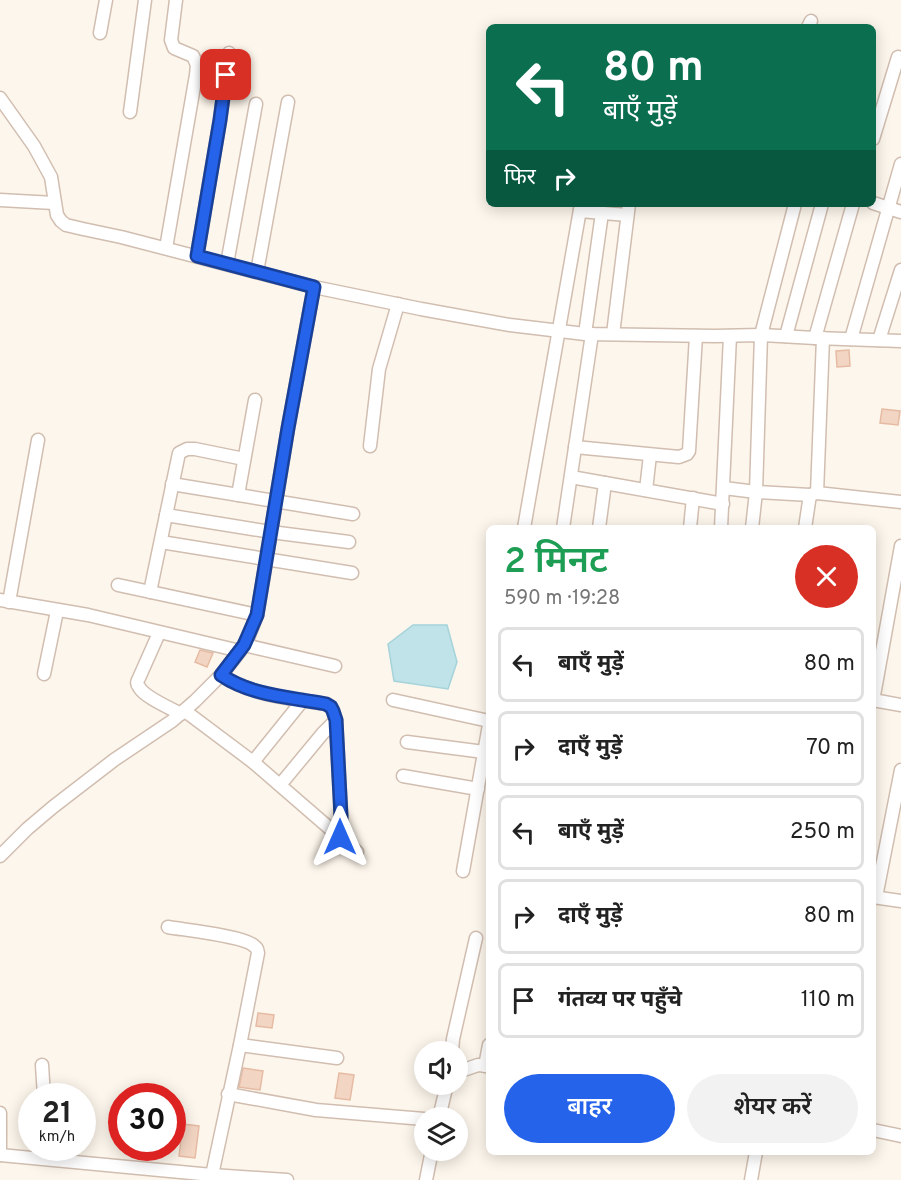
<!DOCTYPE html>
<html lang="hi">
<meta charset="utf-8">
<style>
:root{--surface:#fff;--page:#f2f2f2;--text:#222;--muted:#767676;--line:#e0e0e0;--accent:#2563eb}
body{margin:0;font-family:Overpass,"Noto Sans Devanagari",sans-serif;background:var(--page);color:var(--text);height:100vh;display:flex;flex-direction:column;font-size:22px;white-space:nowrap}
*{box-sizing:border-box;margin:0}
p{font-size:20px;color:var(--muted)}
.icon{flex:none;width:33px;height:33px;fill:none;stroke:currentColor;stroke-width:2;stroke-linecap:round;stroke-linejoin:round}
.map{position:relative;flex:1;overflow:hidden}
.sheet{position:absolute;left:486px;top:525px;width:390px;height:630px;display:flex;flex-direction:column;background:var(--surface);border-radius:9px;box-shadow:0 3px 15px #0003}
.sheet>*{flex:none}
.banner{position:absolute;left:486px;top:24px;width:390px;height:183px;border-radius:9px;box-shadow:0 3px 15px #0003;background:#0b6e4f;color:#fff;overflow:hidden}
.controls{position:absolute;left:414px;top:1041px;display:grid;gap:12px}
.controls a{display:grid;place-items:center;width:54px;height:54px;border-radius:50%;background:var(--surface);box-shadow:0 3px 15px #0003;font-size:30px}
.speed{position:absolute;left:18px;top:1083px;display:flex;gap:12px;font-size:30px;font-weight:700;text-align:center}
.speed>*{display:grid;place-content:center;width:78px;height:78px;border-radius:50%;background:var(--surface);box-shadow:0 3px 15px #0003;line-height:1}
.speed small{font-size:15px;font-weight:400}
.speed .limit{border:9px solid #d22;background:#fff;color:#111}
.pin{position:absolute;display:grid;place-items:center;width:51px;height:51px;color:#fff;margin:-26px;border-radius:12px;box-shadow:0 3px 9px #0006}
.me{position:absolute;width:66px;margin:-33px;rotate:0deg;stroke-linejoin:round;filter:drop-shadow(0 0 4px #0008)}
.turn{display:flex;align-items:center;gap:21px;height:126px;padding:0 18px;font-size:27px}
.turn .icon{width:78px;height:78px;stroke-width:2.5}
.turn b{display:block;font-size:42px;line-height:51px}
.then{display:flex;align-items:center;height:57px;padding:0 18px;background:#0003;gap:12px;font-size:22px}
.round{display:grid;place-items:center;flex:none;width:63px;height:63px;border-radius:32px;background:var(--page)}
.overview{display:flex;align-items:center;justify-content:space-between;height:102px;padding:0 18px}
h1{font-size:36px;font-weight:600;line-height:45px;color:#1e9e55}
.button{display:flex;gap:12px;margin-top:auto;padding:12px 18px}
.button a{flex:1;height:69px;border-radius:36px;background:var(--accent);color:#fff;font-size:24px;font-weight:600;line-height:69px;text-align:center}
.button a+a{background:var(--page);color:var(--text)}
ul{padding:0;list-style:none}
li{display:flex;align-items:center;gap:18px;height:75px;margin:0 12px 9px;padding:0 6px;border:3px solid var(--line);border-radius:9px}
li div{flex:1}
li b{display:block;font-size:22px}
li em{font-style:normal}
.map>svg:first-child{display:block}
.water{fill:#bfe3e8;stroke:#a5d3da;stroke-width:1.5}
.building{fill:#f3d5c3;stroke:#e6bba3;stroke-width:1.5}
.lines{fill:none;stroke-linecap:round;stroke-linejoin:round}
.minor-casing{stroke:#d1beb0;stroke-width:15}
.minor{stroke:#fff;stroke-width:12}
.route-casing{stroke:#184099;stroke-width:15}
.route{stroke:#2563eb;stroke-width:10}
</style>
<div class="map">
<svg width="901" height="1180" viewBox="0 0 901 1180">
<rect width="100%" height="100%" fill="#fdf6ec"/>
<!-- water -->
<path class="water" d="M413,625h34l10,37 -9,27 -54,-8 -6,-37z"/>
<!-- building -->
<g class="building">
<path d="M849,350l1,16 -13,1 -1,-16z"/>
<path d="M882,409l18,2 -2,14 -18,-2z"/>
<path d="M200,650l13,3 -6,14 -12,-5z"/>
<path d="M258,1013l16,2 -2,13 -16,-2z"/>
<path d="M243,1068l20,3 -3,19 -21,-3z"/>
<path d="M339,1073l15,2 -4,25 -15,-2z"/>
<path d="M183,1124l16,2 -4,32 -16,-2z"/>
</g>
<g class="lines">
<defs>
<g id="minor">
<path d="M808,27l3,-6"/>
<path d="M100,33l6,-33"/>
<path d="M0,98l34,48 17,31 6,38 4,6 5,4 17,4 38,8 193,50 107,22 89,16 75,9 130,2 46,-1 54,3 86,3"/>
<path d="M130,112l15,-112"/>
<path d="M873,139l25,-82"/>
<path d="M0,200l54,3"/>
<path d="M873,203l28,9"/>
<path d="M580,211l47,4"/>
<path d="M166,248l30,-173 1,-10 -4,-9 -19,-8 -3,-8 5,-40"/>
<path d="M197,256l23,-136 9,-67"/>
<path d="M227,264l29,-160"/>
<path d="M257,272l31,-170"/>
<path d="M585,334l17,-121"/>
<path d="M613,334l16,-130"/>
<path d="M786,336l36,-132"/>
<path d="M815,338l38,-134"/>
<path d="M851,339l50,-175"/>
<path d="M879,340l22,-70"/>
<path d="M370,446l9,-77 19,-65"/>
<path d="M575,447l104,10 8,-3 2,-3 7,-115"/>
<path d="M571,477l152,27"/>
<path d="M172,484l181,30"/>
<path d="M724,488l32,4 54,3"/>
<path d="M646,490l4,-35"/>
<path d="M817,493l84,9"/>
<path d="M238,495l17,-95"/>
<path d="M166,515l105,17 78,10"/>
<path d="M524,528l57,-324"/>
<path d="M563,528l29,-194"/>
<path d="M599,528l6,-45"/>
<path d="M690,528l3,-30"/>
<path d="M721,528l9,-192"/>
<path d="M752,528l4,-36 5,-157 34,-131"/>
<path d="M805,528l5,-33 7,-2 6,-155"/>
<path d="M161,542l191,31"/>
<path d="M118,585l139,30"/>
<path d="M150,592l29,-139 8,-4h8l49,10"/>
<path d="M0,600l88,15 152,36"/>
<path d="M9,602l29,-162"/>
<path d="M159,633l-20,45c-2,4 -3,5 0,9 5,10 31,21 42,27"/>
<path d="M244,645l91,21"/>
<path d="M44,674l13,-63"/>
<path d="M221,675c31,21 69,23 105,29l5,3 2,4 3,9 5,96v21"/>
<path d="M393,700l96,21"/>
<path d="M873,700l28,5"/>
<path d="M873,701l28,-155"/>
<path d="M185,711l68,51 104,90"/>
<path d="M407,742l77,10"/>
<path d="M253,762l50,-62"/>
<path d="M403,776l75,13"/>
<path d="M280,785l43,-52 13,-13"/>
<path d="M0,856l27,-27 26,-22 61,-47 58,-39 23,-20 26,-26 19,-24 8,-13 9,-23 3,-17 28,-170 26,-141"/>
<path d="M463,871l26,-146"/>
<path d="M873,897l28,4"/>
<path d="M876,897l25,-127"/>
<path d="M168,927c17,3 74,9 85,18 4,3 4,3 5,8l-18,92 -28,130"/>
<path d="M240,1045l97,13"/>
<path d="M452,1052l1,-13 23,-101"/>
<path d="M42,1065l2,31"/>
<path d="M485,1066l4,-21"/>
<path d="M458,1072l20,-7 11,1"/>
<path d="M228,1094l88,16 108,9"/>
<path d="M0,1113v42"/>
<path d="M439,1118l8,-34"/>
<path d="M873,1130l28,6"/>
<path d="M0,1155l212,20 75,5"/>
<path d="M426,1180l6,-30"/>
<path d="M751,1180l5,-28"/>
</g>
</defs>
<!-- minor casing -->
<use href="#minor" class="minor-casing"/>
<!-- minor -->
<use href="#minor" class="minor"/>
</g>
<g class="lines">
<defs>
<path id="route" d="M226,75l-6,45 -23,136 117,31 -26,141 -31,187 -13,30 -23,30c31,21 69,22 105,29l5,3 2,4 3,9 5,96 -1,21"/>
</defs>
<!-- route casing -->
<use href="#route" class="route-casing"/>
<!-- route -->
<use href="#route" class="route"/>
</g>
</svg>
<div class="controls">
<a><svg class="icon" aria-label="sound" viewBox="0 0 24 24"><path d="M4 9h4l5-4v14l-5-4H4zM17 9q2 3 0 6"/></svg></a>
<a><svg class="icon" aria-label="layers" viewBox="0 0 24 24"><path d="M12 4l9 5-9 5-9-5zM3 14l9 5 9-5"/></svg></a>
</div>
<div class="speed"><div>21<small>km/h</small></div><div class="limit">30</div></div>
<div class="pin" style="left:226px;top:75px;background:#d93025"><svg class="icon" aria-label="arrive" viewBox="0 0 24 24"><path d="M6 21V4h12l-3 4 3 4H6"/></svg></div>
<svg class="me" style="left:340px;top:837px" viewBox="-20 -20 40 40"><path d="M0-17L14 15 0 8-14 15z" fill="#2563eb" stroke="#fff" stroke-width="4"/></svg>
<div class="banner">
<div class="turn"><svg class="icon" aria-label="left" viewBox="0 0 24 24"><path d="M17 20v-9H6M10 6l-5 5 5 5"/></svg><div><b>80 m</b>बाएँ मुड़ें</div></div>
<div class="then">फिर<svg class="icon" aria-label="right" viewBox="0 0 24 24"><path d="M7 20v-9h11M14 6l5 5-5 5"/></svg></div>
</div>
<section class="sheet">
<div class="overview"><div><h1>2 मिनट</h1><p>590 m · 19:28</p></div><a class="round" style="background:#d93025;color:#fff"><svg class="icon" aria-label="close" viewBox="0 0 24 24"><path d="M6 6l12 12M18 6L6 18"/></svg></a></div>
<ul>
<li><svg class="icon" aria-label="left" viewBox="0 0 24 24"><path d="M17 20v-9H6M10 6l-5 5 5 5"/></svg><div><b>बाएँ मुड़ें</b></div><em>80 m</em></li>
<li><svg class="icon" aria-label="right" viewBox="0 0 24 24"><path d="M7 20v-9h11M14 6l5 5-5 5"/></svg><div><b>दाएँ मुड़ें</b></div><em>70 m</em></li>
<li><svg class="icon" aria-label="left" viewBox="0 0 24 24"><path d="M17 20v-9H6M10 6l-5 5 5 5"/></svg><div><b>बाएँ मुड़ें</b></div><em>250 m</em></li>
<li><svg class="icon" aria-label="right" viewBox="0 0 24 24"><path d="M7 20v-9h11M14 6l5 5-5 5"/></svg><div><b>दाएँ मुड़ें</b></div><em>80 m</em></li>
<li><svg class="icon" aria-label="arrive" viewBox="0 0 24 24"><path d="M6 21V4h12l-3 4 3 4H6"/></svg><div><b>गंतव्य पर पहुँचे</b></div><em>110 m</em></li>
</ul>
<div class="button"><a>बाहर</a><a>शेयर करें</a></div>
</section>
</div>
